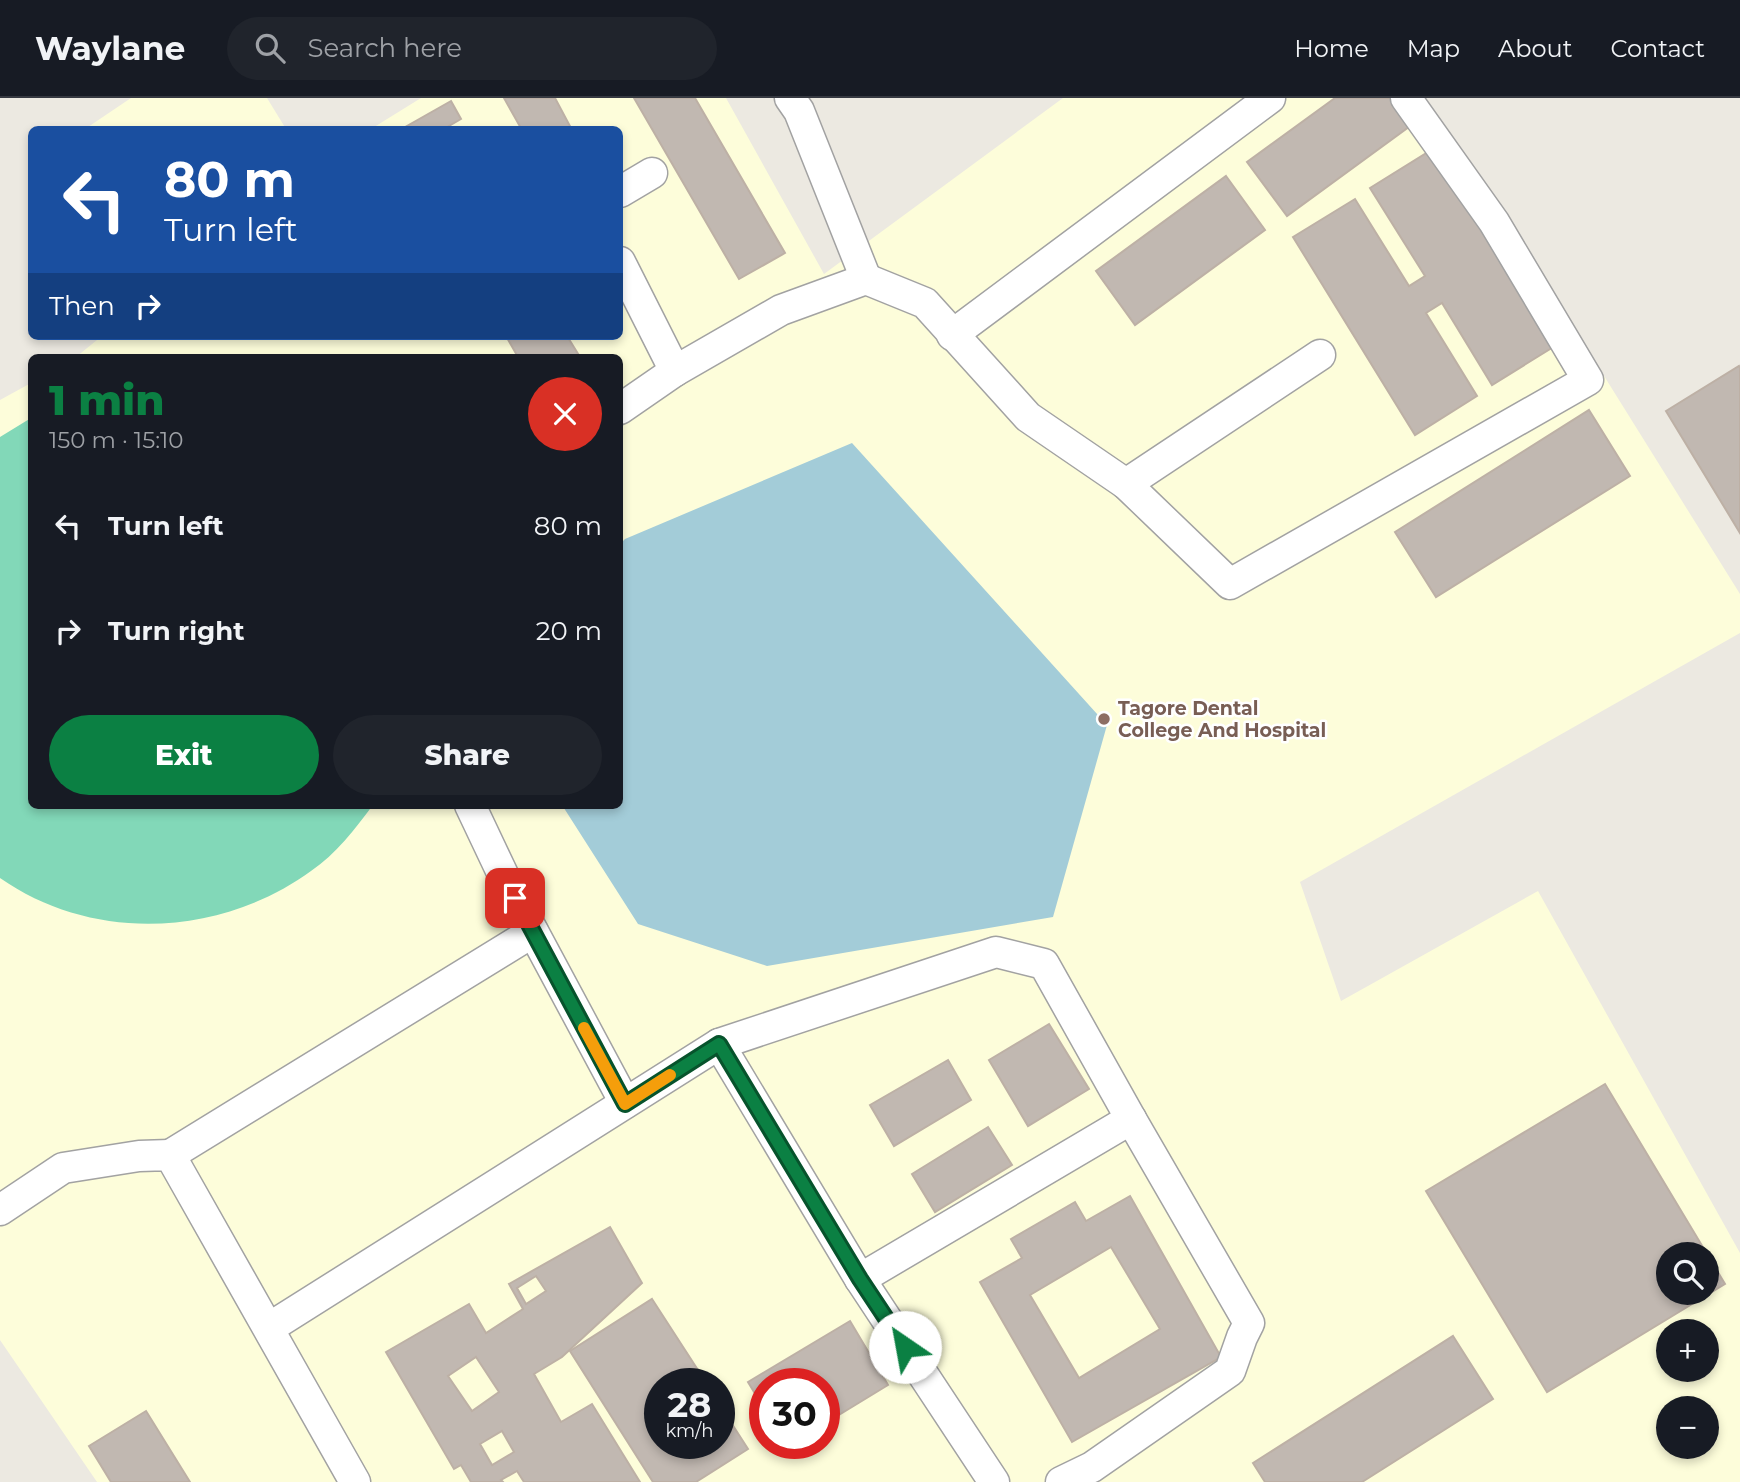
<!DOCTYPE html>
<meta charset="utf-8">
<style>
:root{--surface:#171b24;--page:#20242c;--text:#f1f3f6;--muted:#9ea1a6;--line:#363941;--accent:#0b8043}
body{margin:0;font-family:Montserrat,sans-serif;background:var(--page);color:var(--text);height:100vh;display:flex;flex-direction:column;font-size:26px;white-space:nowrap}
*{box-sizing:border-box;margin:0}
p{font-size:23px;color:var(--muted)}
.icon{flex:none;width:38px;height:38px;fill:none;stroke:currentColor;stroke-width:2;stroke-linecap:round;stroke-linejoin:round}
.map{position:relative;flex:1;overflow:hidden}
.drawer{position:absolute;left:28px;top:256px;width:595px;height:455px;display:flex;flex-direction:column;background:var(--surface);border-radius:10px;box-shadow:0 4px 10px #0003}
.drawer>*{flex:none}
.top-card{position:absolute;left:28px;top:28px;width:595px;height:214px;border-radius:10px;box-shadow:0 4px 10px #0003;background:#1a4fa0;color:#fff;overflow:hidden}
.buttons{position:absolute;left:1656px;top:1144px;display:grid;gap:14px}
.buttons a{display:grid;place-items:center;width:63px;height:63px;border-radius:50%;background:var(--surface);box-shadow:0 4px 10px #0003;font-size:35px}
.speed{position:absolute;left:644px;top:1270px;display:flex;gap:14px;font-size:35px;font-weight:700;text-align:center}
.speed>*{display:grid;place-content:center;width:91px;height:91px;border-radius:50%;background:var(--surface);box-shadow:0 4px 10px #0003;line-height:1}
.speed small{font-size:18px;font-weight:400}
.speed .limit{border:10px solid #d22;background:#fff;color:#111}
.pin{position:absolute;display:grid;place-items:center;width:60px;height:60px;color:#fff;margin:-30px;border-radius:14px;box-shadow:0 4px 10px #0006}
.me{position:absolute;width:77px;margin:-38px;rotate:327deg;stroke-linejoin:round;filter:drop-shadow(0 0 5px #0008)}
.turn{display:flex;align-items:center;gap:24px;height:147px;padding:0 21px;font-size:32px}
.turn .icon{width:91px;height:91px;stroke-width:2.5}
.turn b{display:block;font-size:49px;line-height:60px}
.then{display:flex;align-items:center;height:66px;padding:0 21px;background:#0003;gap:14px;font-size:26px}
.round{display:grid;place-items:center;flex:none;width:74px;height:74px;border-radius:37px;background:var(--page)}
.overview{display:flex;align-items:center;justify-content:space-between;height:119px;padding:0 21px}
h1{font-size:42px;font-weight:800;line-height:52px;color:var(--accent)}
.cta{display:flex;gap:14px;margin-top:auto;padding:14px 21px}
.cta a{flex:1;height:80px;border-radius:42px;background:var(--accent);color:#fff;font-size:28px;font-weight:800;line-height:80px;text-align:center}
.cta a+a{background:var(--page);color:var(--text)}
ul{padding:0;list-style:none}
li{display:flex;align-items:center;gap:21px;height:105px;padding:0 21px}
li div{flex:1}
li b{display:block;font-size:26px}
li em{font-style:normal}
header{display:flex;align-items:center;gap:42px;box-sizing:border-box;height:98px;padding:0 35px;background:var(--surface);border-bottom:2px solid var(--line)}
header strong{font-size:33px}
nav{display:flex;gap:38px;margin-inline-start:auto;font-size:24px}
.search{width:490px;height:63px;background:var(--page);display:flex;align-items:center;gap:18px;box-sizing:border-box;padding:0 24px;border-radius:38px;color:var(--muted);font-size:26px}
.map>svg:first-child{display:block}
.education{fill:#fdfdda;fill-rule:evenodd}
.pitch{fill:#82d8b8}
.water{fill:#a3ccd8}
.building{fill:#c1b8b1;stroke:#bdb0a5;stroke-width:2;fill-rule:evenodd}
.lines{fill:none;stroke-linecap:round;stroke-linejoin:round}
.minor-casing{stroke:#a2a2a2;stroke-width:33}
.minor{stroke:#fff;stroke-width:30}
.route-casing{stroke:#07532c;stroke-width:18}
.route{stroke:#0b8043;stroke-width:12}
.slow{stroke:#f59e0b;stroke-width:12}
.education-dot{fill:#8d6e63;stroke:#fff;stroke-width:2.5}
.labels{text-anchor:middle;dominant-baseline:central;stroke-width:5;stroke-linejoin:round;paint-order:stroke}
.education-label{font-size:19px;font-weight:bold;fill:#785e54;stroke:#fff;text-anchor:start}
</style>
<header>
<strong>Waylane</strong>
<div class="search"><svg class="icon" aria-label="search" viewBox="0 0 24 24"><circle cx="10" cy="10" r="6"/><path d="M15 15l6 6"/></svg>Search here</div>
<nav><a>Home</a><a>Map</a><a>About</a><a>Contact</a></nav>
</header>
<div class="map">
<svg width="1740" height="1384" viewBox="0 0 1740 1384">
<rect width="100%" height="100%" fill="#ece9e1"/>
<!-- education -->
<g class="education">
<path d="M131,0h136l19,31h-201z"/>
<path d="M421,0h305l98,176 239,-176h359l101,148 217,348v39l-440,249 41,119 197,-110 202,362v229h-1643l-97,-142v-940l31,-17 1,422h588v-448h-544l26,-21h518v-206l-249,-1zM1668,1157h38v38h-38zM1668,1234h38v38h-38zM660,1286h59v60h-59zM765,1286h59v60h-59zM1668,1311h38v38h-38z"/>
</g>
<!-- pitch -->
<path class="pitch" d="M31,320l1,387h341c-18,24 -37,49 -62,66 -91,66 -218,72 -311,7v-441z"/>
<!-- water -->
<path class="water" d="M852,345l255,282 -54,192 -286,49 -129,-42 -76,-119h58v-261l5,-5z"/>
<!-- building -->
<g class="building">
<path d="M504,0h51l17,32h-50z"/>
<path d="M634,0h61l90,155 -46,26z"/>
<path d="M1335,0h65l17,23 -130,95 -40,-54z"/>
<path d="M451,3l10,18 -19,11h-42z"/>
<path d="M1433,51l122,197 -63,39 -50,-82 -16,10 51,83 -62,39 -122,-198 62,-38 54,87 16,-10 -55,-88z"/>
<path d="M1226,78l39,54 -130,95 -39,-54z"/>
<path d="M506,238h61l13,21h-62z"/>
<path d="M1739,268l1,2v165l-74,-122z"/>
<path d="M1589,312l41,66 -194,121 -41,-65z"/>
<path d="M1049,926l40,65 -61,37 -39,-66z"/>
<path d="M948,962l23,40 -77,46 -24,-41z"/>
<path d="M1605,986l120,200 -178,108 -121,-201zM1668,1157h38v38h-38z"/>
<path d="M988,1029l24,38 -77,47 -23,-38z"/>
<path d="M1130,1098l91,161 -149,85 -92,-160 42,-24 -11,-19 64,-37 11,19zM1111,1149l49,82 -81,49 -49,-83z"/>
<path d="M610,1129l32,56 -80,74 -28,17 27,48 31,-18 48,78h-116l-7,-11 -16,9 2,2h-32l-10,-17 -7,4 -68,-117 83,-48 17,29 37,-24 -14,-25zM536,1178l10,15 -20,13 -9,-16zM476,1259l23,35 -27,19 -24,-35zM502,1333l12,21 -22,13 -12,-21z"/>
<path d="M652,1201l55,85h-47v60h59v-40l29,45 -52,33h-43l-83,-131z"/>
<path d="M850,1223l38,64 -64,39v-40h-59v26l-17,-28z"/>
<path d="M1453,1238l40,63 -131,83h-97l-12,-19z"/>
<path d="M146,1313l44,71h-79l-22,-36z"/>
</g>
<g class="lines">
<defs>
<g id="minor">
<path d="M790,0l9,13 67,168"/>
<path d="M620,94l32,-19"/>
<path d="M620,164l55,109"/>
<path d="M952,237l318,-237"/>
<path d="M620,311l55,-38 106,-61 85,-31 59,24 103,114 98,67 104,100 358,-204 -94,-158 -88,-124"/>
<path d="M1126,386l194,-129"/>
<path d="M470,707l36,76 119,222"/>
<path d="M719,946l141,235 134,203"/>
<path d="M170,1057l363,-223"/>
<path d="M0,1112l63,-42 76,-12 31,-1 185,327"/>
<path d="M860,1181l271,-160"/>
<path d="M269,1230l450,-284 277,-92 48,12 87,155 118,204 -7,14 -12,34 -138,96 -31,15"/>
</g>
</defs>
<!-- minor casing -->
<use href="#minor" class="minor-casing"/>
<!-- minor -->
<use href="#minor" class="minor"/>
</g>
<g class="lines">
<defs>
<path id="route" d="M515,800l110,206 94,-60 141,235 45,68"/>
</defs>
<!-- route casing -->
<use href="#route" class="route-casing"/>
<!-- route -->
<use href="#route" class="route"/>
<!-- slow -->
<path class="slow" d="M584,930l41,76 45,-29"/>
</g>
<!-- markers -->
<circle class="education-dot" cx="1104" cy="621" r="7"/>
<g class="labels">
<!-- education labels -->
<g class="education-label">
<text x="1118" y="610">Tagore Dental<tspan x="1118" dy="22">College And Hospital</tspan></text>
</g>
</g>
</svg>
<div class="buttons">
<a><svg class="icon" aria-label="search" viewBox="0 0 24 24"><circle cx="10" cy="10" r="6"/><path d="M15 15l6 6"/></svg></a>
<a>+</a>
<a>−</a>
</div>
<div class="speed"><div>28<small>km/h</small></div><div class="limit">30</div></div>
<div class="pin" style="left:515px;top:800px;background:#d93025"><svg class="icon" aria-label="arrive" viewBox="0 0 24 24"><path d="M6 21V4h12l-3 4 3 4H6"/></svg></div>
<svg class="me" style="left:905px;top:1249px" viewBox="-20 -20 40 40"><circle r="19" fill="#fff"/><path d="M0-13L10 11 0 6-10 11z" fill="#0b8043"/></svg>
<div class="top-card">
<div class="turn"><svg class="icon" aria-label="left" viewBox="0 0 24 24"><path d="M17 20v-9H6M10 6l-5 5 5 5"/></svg><div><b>80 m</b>Turn left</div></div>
<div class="then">Then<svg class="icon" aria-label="right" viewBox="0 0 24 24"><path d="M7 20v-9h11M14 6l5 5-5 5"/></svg></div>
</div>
<section class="drawer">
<div class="overview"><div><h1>1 min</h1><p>150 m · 15:10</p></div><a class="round" style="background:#d93025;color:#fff"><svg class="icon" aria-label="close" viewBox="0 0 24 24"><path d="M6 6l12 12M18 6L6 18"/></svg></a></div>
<ul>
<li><svg class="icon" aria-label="left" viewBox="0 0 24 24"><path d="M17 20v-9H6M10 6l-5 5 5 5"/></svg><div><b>Turn left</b></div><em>80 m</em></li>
<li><svg class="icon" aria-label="right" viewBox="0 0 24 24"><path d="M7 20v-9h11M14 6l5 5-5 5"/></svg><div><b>Turn right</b></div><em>20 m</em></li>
</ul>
<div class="cta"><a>Exit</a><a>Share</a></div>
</section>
</div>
